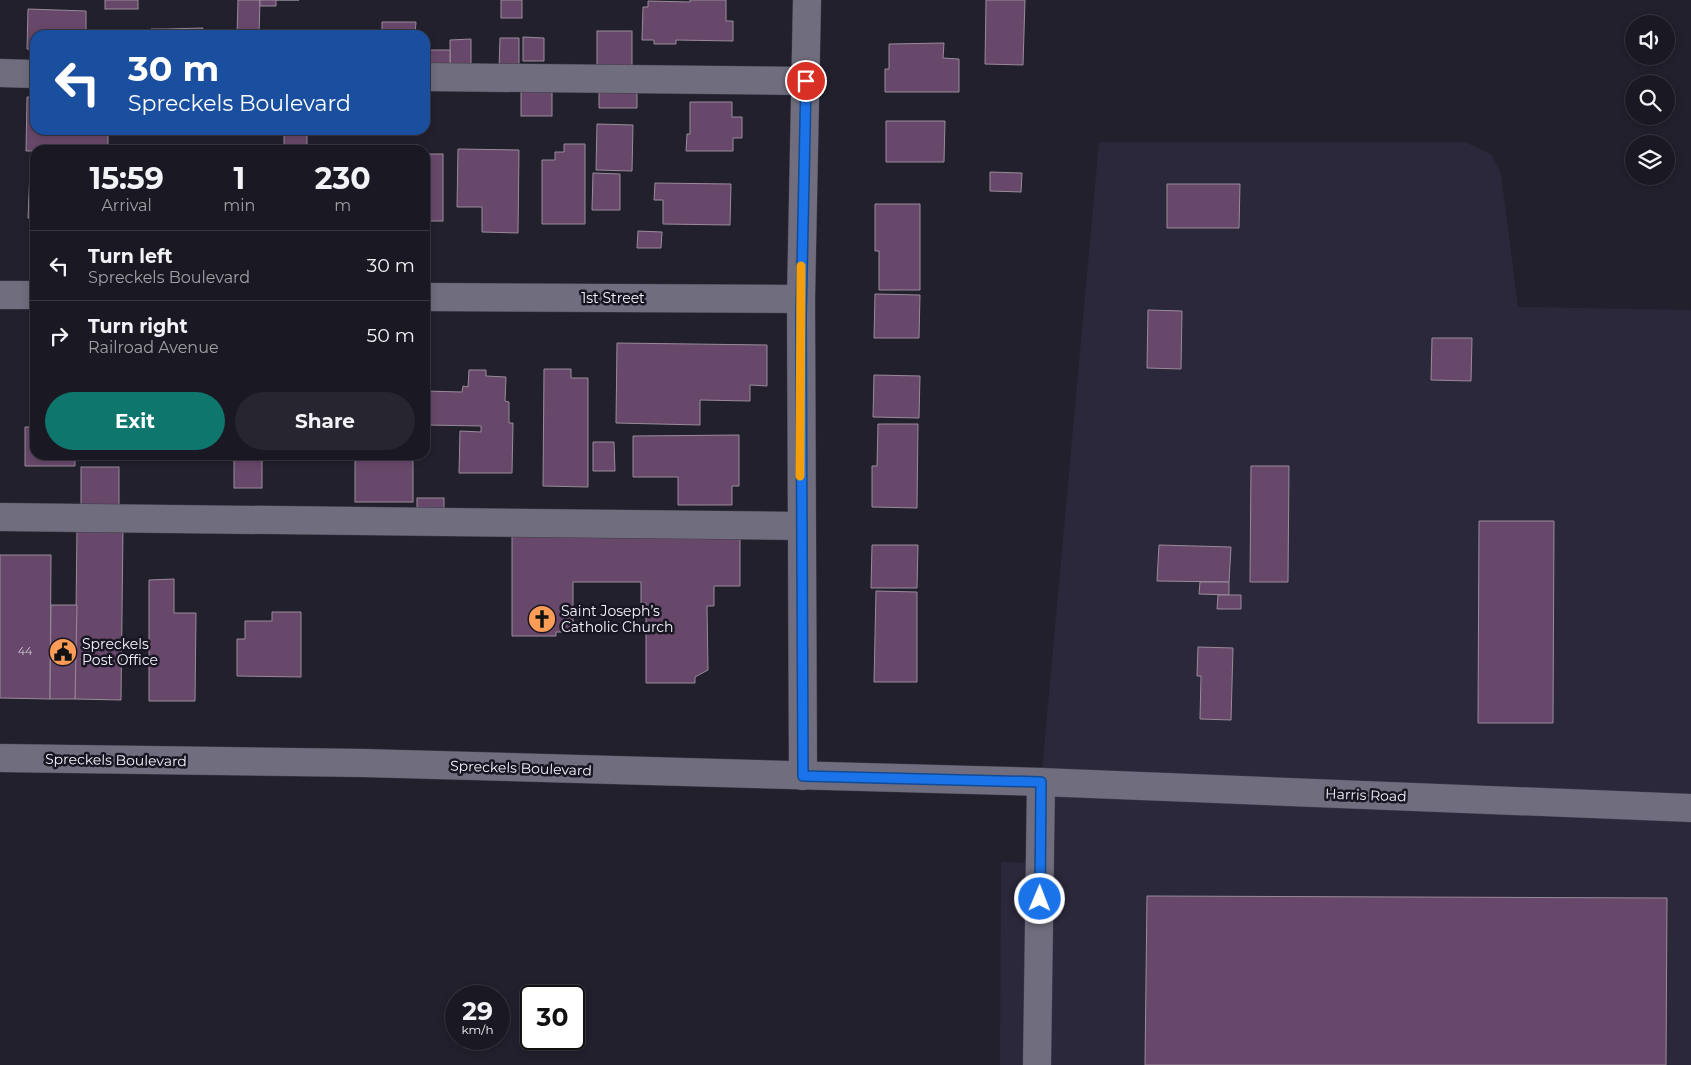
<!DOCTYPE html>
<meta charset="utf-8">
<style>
:root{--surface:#1a1822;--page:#27252f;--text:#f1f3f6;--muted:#9fa0a5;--line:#383740;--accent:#0f766e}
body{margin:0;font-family:Montserrat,sans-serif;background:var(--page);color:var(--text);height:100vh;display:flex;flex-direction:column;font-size:19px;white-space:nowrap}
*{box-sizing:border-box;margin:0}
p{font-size:16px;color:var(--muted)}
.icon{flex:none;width:28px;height:28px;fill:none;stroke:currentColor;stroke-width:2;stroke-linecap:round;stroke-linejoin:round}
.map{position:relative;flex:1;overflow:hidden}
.drawer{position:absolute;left:30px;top:145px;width:400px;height:315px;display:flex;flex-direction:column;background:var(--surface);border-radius:15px;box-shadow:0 2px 8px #0003,0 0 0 1px var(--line)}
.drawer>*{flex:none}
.hud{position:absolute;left:30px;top:30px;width:400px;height:105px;border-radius:15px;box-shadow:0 2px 8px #0003,0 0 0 1px var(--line);background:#1a4fa0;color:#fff;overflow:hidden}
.tools{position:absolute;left:1625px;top:15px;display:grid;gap:10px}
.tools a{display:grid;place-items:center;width:50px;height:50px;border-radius:50%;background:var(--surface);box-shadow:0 2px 8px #0003,0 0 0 1px var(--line);font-size:25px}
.speed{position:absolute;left:445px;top:985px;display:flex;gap:10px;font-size:25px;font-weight:700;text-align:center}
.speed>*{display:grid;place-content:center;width:65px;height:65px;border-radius:50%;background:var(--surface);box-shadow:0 2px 8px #0003,0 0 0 1px var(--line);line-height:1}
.speed small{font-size:12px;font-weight:400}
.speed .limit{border:2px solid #111;border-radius:8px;background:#fff;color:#111}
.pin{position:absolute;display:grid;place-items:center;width:42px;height:42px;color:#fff;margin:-21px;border:2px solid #fff;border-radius:50%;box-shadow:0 1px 5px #0007}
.me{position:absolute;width:55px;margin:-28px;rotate:1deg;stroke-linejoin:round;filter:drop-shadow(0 0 4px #0008)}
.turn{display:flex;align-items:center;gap:18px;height:105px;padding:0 15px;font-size:22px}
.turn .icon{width:65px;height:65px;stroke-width:2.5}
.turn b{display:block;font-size:35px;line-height:42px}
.eta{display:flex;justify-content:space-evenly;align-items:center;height:85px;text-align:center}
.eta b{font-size:30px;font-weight:700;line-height:35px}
.button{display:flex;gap:10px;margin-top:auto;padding:10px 15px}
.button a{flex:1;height:58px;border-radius:30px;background:var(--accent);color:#fff;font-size:20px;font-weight:700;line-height:58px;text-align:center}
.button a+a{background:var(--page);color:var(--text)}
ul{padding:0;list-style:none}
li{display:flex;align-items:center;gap:15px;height:70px;padding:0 15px;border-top:1px solid var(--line)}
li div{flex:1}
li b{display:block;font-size:19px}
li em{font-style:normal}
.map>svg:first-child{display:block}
.built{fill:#2c283b}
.building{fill:#68486a;stroke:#988b99}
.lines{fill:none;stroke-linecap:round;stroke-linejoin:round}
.minor-casing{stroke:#3f3d48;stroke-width:29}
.minor{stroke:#706e7e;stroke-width:28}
.route-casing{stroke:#114b97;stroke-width:12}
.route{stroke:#1a73e8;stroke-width:9}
.slow{stroke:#f59e0b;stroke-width:9}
.labels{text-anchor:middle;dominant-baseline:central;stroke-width:5;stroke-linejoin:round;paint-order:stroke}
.number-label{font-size:11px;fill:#d2c9d8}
.street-label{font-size:14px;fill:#f5f4fd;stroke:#191623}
.poi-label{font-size:14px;fill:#f5f4fd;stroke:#191623;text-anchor:start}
</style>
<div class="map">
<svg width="1691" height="1065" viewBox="0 0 1691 1065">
<rect width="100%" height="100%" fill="#22202d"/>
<!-- built -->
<path class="built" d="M1099,142h366l26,12 10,20 17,133 173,3v755h-691l1,-203 40,1v-81z"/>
<!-- building -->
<g class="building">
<rect x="105" y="0" width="33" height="9"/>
<path d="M238,0h22l-1,35h-22z"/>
<path d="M260,0h39h-23v6h-16z"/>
<rect x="501" y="0" width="21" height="18"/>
<path d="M690,0h36v21h7v20l-57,-1v4h-22v-4h-12l1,-33h5v-6l42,1z"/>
<path d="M986,0h39l-2,65 -38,-1z"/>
<path d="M28,9l58,2v24h-51v15l-8,-1z"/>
<path d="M382,22h34l-1,13h-33z"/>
<path d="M203,28v7h-38v-6z"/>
<path d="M151,29h14v6h-13z"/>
<rect x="597" y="31" width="35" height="38"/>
<path d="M523,37l21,1v23h-21z"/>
<path d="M500,38h19v31l-20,-1z"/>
<path d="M471,39v30h-21v-29z"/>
<path d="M944,43l-1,15 16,1v33h-74v-23h4v-25z"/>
<path d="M425,50h25v19l-25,-1z"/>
<rect x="521" y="87" width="31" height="29"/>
<path d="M599,87l38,1v20h-38z"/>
<path d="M27,97h8v33h73v20l-82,1z"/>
<path d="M690,102h42v15h10v21h-9v13h-47l1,-17h3z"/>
<path d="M886,121h59l-1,41h-58z"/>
<path d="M597,124l36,1 -1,46 -36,-1z"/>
<path d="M284,130h23v20h-48v-4l25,-1z"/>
<path d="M564,144h21v80h-43v-64h13v-8h9z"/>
<path d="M418,145v5h-18v-4z"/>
<path d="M458,149l61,1 -1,83 -36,-1v-25h-25z"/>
<rect x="425" y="154" width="18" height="67"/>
<path d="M30,170h5v48h-7z"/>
<path d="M990,172l32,1 -1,19 -31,-1z"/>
<path d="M593,173l27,1v36h-28z"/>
<path d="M655,183l76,1 -1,41 -67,-1v-24h-9z"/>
<path d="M1167,184h73l-1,44h-72z"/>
<path d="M875,204h45v86h-41v-39h-4z"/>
<path d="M638,231l24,1 -1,16h-24z"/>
<path d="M875,294l45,1 -1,43h-45z"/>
<path d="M1148,310l34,1 -1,58 -34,-1z"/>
<path d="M1432,338h40l-1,43 -40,-1z"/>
<path d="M617,343l150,2v41l-17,-1v16l-50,-1v25l-84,-2z"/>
<path d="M544,369h27v9h17v109l-45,-1z"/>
<path d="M469,370h17v6l20,1 -1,24 4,1v21h4l-1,50h-53l1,-42 21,1v-6l-56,-1v-34l37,1 1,-6 5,1z"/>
<path d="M874,375l46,1 -1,42 -46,-1z"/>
<path d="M878,424h40l-1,84 -45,-1v-41h5z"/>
<path d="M25,427h10v28l50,1h-10v10h-50z"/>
<path d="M739,435v51h-7v19h-54v-28h-45v-41z"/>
<path d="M593,442h21l1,29h-22z"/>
<rect x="355" y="456" width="58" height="46"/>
<rect x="234" y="457" width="28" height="31"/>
<path d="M1251,466h38l-1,116h-38z"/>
<rect x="81" y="467" width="38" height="38"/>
<rect x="417" y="498" width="27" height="16"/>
<path d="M1479,521h75l-1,202h-75z"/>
<path d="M77,527h46l-2,173 -46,-1z"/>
<path d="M740,533v53h-26v20h-7l1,64 -13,7v6h-49v-80h-5v-21h-68v50h-17v4h-44v-102z"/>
<path d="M872,545h46l-1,43h-46z"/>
<path d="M1159,545l72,2 -2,35 -72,-1z"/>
<path d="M0,555h51l-1,144 -50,-1z"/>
<path d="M174,579v34h22l-1,88h-46v-121z"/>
<path d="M1200,582h29v13l-30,-1z"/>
<path d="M876,591l41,1v90h-43z"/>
<path d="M1218,595h23v14h-24z"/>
<path d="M51,605h26l-2,94h-25z"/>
<path d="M272,612h29v65l-64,-1v-37h8v-18h27z"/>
<path d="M1198,647l35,1 -2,72 -31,-1 1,-43h-4z"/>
<path d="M1147,896l520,2 -1,167h-521z"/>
</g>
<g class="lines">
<defs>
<g id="minor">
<path d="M0,73l35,1"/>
<path d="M425,77l381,4"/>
<path d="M0,295h35"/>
<path d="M425,297l376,2"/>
<path d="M0,517l800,9"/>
<path d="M0,758l363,5 678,19 650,26"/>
<path d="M803,776l-2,-477 6,-299"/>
<path d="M1037,1065l4,-283"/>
</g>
</defs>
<!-- minor casing -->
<use href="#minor" class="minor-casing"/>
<!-- minor -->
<use href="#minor" class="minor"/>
</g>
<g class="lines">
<defs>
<path id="route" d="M806,81l-5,237 2,458 238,6 -1,117"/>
</defs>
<!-- route casing -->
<use href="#route" class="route-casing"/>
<!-- route -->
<use href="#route" class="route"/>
<!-- slow -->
<path class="slow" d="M800,476l1,-210"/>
</g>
<!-- icons -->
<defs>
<symbol id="church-disc" viewBox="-11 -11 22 22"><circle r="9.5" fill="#fd9c57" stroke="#191623"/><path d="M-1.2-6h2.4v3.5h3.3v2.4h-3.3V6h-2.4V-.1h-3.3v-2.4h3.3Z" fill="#111"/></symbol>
<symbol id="civic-disc" viewBox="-11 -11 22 22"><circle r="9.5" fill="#fd9c57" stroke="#191623"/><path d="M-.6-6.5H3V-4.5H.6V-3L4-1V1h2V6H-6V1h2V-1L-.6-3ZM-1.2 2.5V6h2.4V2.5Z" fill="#111"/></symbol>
</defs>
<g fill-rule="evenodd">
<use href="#church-disc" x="526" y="603" width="32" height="32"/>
<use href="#civic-disc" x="47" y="636" width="32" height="32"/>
</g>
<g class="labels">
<!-- number labels -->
<g class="number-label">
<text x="25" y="651">44</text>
</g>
<!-- street labels -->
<g class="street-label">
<text x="613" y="298">1st Street</text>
<text transform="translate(116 760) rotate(1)">Spreckels Boulevard</text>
<text transform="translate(521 768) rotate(2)">Spreckels Boulevard</text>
<text transform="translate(1366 795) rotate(2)">Harris Road</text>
</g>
<!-- poi labels -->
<g class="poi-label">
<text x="561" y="611">Saint Joseph’s<tspan x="561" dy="16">Catholic Church</tspan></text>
<text x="82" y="644">Spreckels<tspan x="82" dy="16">Post Office</tspan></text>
</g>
</g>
</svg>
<div class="tools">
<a><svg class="icon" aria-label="sound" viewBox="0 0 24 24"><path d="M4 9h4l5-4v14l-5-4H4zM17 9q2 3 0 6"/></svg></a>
<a><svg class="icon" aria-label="search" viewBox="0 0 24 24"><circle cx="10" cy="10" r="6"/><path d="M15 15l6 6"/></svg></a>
<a><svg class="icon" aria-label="layers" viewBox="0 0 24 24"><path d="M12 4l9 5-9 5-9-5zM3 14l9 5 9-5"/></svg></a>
</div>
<div class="speed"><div>29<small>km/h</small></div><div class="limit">30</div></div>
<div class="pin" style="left:806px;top:81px;background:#d93025"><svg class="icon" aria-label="arrive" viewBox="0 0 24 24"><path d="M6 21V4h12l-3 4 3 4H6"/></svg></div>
<svg class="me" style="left:1040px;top:899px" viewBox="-20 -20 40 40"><circle r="17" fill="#1a73e8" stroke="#fff" stroke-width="3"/><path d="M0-11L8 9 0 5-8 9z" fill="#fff"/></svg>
<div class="hud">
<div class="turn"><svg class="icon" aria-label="left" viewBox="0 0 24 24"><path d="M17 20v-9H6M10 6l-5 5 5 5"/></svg><div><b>30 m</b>Spreckels Boulevard</div></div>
</div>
<section class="drawer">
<div class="eta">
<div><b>15:59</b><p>Arrival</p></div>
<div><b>1</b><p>min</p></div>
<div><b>230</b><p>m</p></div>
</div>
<ul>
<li><svg class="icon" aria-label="left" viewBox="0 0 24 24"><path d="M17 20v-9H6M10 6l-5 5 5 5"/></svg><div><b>Turn left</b><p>Spreckels Boulevard</p></div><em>30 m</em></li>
<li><svg class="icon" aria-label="right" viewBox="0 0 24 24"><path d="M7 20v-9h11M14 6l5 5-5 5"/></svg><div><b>Turn right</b><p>Railroad Avenue</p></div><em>50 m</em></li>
</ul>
<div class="button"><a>Exit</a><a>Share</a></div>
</section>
</div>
